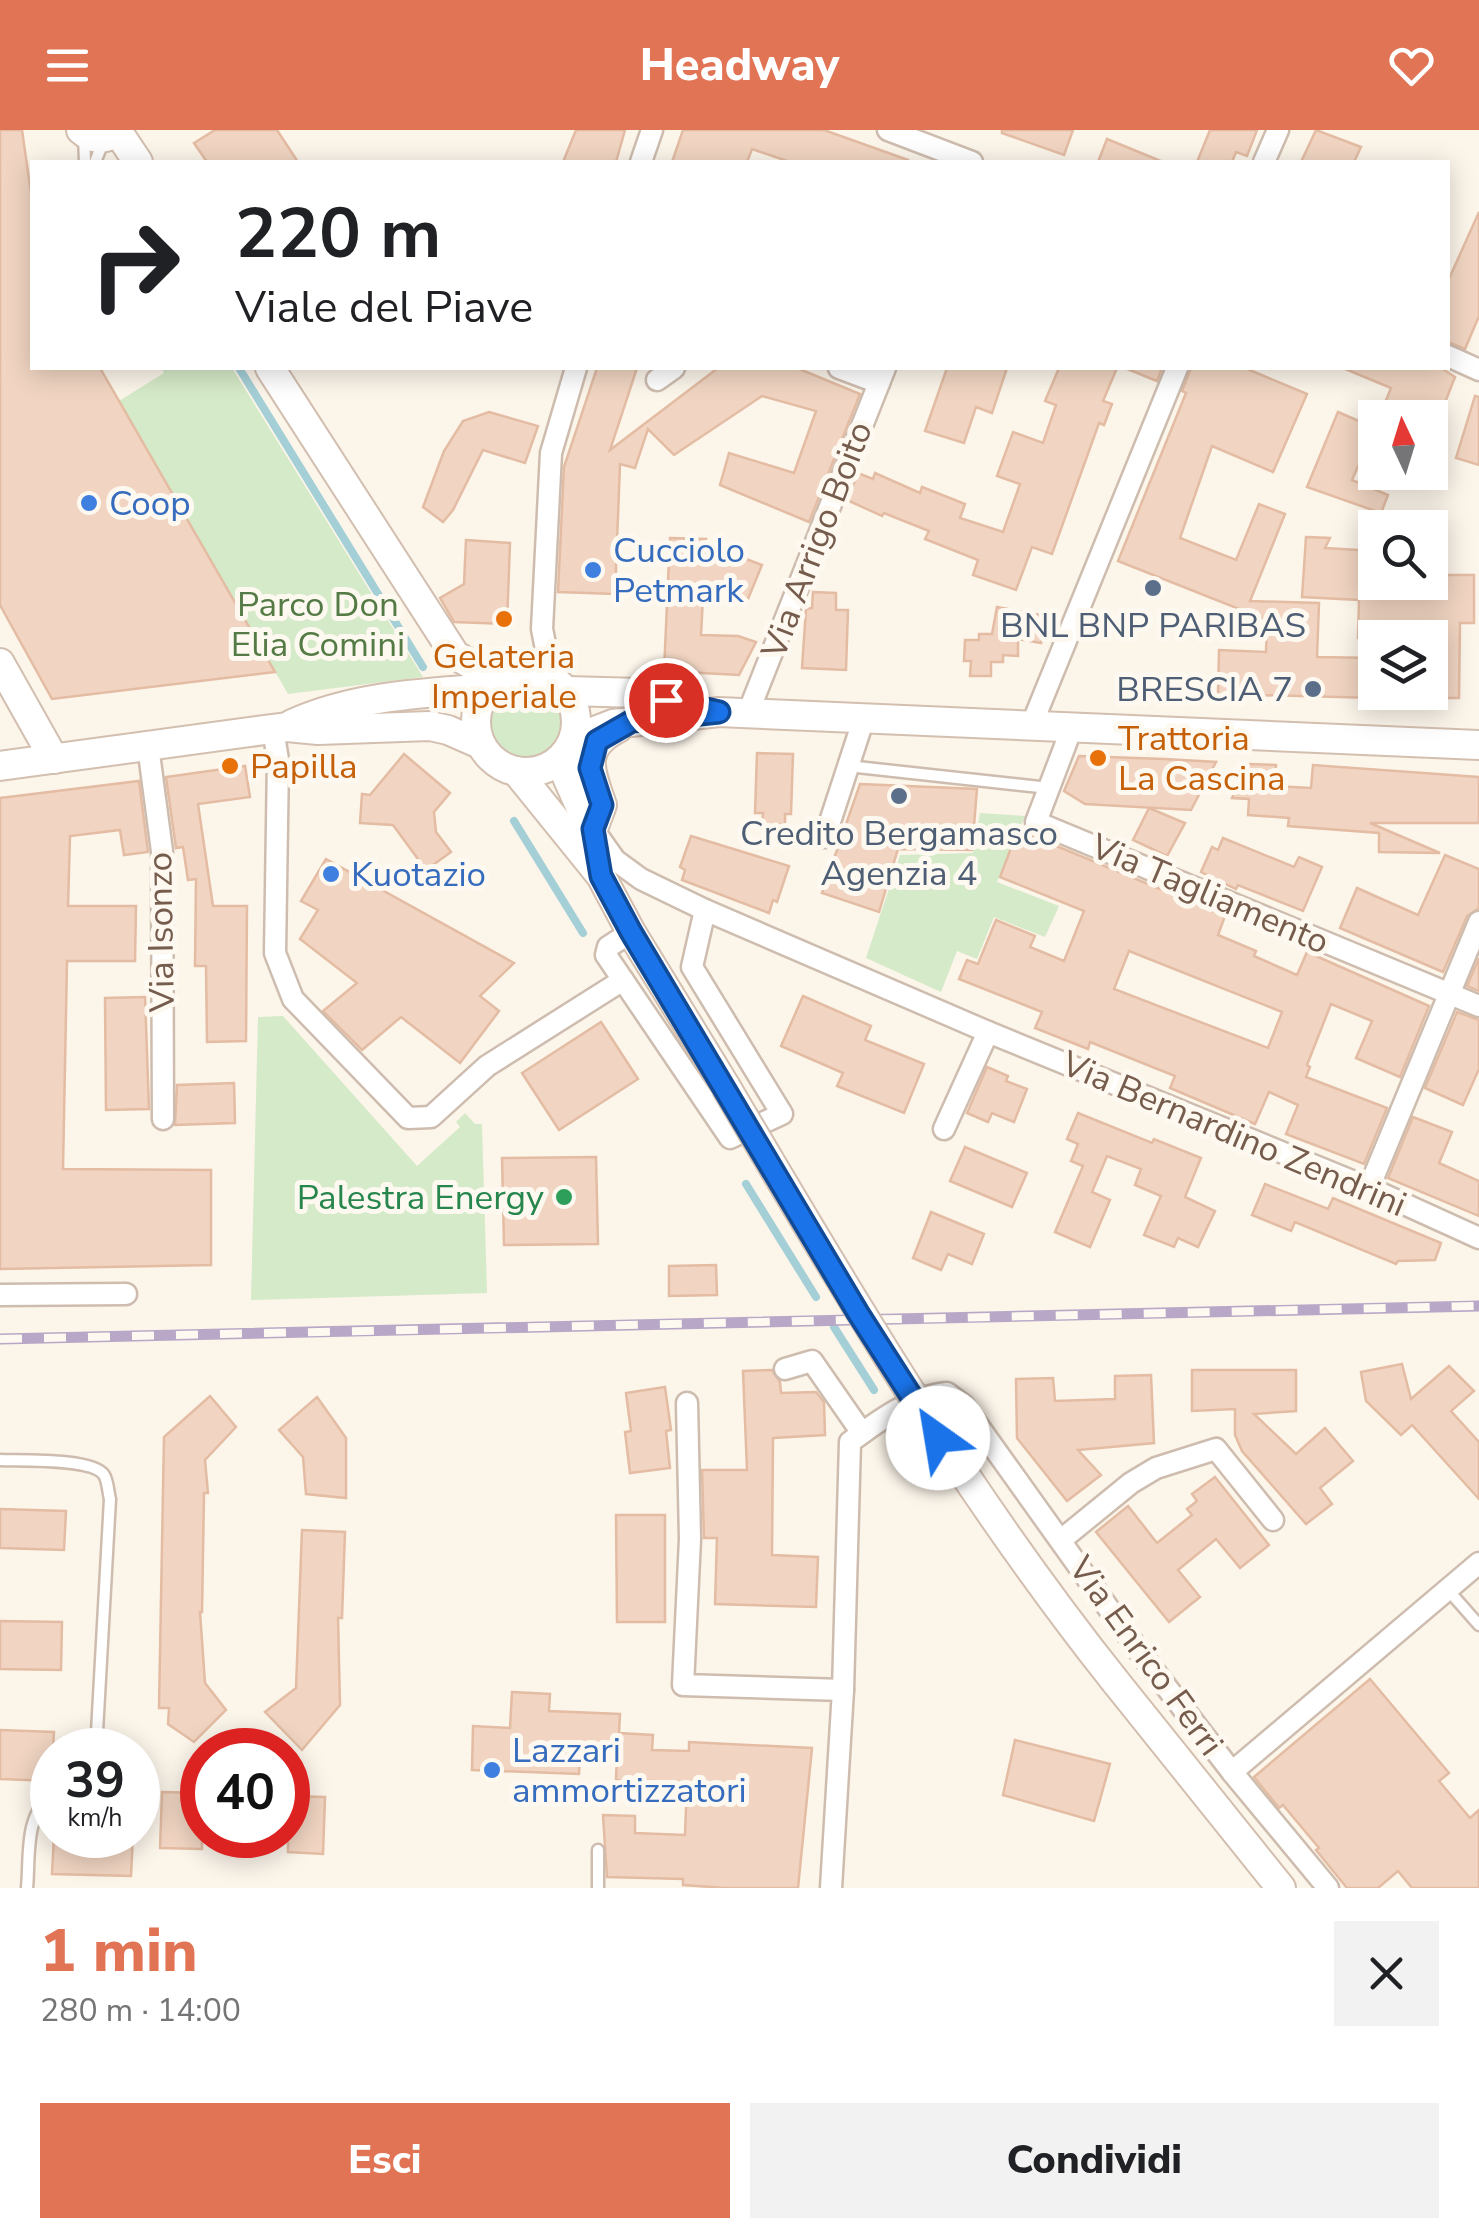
<!DOCTYPE html>
<html lang="it">
<meta charset="utf-8">
<style>
:root{--surface:#fff;--page:#f2f2f2;--text:#202124;--muted:#757577;--accent:#e17454}
body{margin:0;font-family:"Nunito Sans",sans-serif;background:var(--page);color:var(--text);height:100vh;display:flex;flex-direction:column;font-size:38px;white-space:nowrap}
*{box-sizing:border-box;margin:0}
p{font-size:32px;color:var(--muted)}
.icon{flex:none;width:55px;height:55px;fill:none;stroke:currentColor;stroke-width:2;stroke-linecap:round;stroke-linejoin:round}
.map{position:relative;height:1758px;overflow:hidden}
.panel{display:flex;flex-direction:column;background:var(--surface);flex:1}
.panel>*{flex:none}
.guide{position:absolute;left:30px;top:30px;width:1420px;height:210px;border-radius:0px;box-shadow:0 5px 25px #0003;background:#fff;color:var(--text);overflow:hidden}
.needle{width:65px;rotate:356deg}
.buttons{position:absolute;left:1358px;top:270px;display:grid;gap:20px}
.buttons a{display:grid;place-items:center;width:90px;height:90px;border-radius:0px;background:var(--surface);box-shadow:0 5px 25px #0003;font-size:50px}
.speed{position:absolute;left:30px;top:1598px;display:flex;gap:20px;font-size:50px;font-weight:700;text-align:center}
.speed>*{display:grid;place-content:center;width:130px;height:130px;border-radius:50%;background:var(--surface);box-shadow:0 5px 25px #0003;line-height:1}
.speed small{font-size:25px;font-weight:400}
.speed .limit{border:15px solid #d22;background:#fff;color:#111}
.pin{position:absolute;display:grid;place-items:center;width:85px;height:85px;color:#fff;margin:-42px;border:5px solid #fff;border-radius:50%;box-shadow:0 2px 10px #0007}
.me{position:absolute;width:110px;margin:-55px;rotate:328deg;stroke-linejoin:round;filter:drop-shadow(0 0 8px #0008)}
.turn{display:flex;align-items:center;gap:35px;height:210px;padding:0 40px;font-size:45px}
.turn .icon{width:130px;height:130px;stroke-width:2.5}
.turn b{display:block;font-size:70px;line-height:85px}
.round{display:grid;place-items:center;flex:none;width:105px;height:105px;border-radius:0px;background:var(--page)}
.head{display:flex;align-items:center;justify-content:space-between;height:170px;padding:0 40px}
h1{font-size:60px;font-weight:800;line-height:75px;color:var(--accent)}
.action{display:flex;gap:20px;margin-top:auto;padding:20px 40px}
.action a{flex:1;height:115px;border-radius:0px;background:var(--accent);color:#fff;font-size:40px;font-weight:800;line-height:115px;text-align:center}
.action a+a{background:var(--page);color:var(--text)}
header{display:flex;justify-content:space-between;align-items:center;height:130px;padding:0 40px;background:var(--accent);color:#fff;font-size:45px;font-weight:800}
.map>svg:first-child{display:block}
.green{fill:#d5eac8}
.lines{fill:none;stroke-linecap:round;stroke-linejoin:round}
.stream{stroke:#a5cfd7;stroke-width:8}
.building{fill:#f1d5c2;stroke:#e3bca3;stroke-width:2.5;fill-rule:evenodd}
.lane-casing{stroke:#cebdaf;stroke-width:15}
.street-casing{stroke:#cebdaf;stroke-width:25}
.secondary-casing{stroke:#d3bfaf;stroke-width:32}
.lane{stroke:#fff;stroke-width:10}
.street{stroke:#fff;stroke-width:20}
.secondary{stroke:#fff;stroke-width:28}
.rail-casing{stroke:#b8a7c6;stroke-width:11}
.rail{stroke:#fef9f0;stroke-width:8;stroke-dasharray:22;stroke-linecap:butt}
.secondary-bridge-casing{stroke:#d3bfaf;stroke-width:32;stroke-linecap:butt}
.secondary-bridge{stroke:#fff;stroke-width:28}
.route-casing{stroke:#114b97;stroke-width:25}
.route{stroke:#1a73e8;stroke-width:18}
.shop-dot{fill:#3f7fe0;stroke:#fef9f0;stroke-width:4}
.service-dot{fill:#5c6f8a;stroke:#fef9f0;stroke-width:4}
.food-dot{fill:#e8710a;stroke:#fef9f0;stroke-width:4}
.leisure-dot{fill:#2e9e5b;stroke:#fef9f0;stroke-width:4}
.labels{text-anchor:middle;dominant-baseline:central;stroke-width:10;stroke-linejoin:round;paint-order:stroke}
.shop-label{font-size:35px;fill:#366cbe;stroke:#fef9f0;text-anchor:start}
.street-label{font-size:35px;fill:#765c4d;stroke:#fef9f0}
.park-label{font-size:35px;fill:#547b45;stroke:#fef9f0}
.service-label{font-size:35px;fill:#4e5e75;stroke:#fef9f0}
.food-label{font-size:35px;fill:#c56008;stroke:#fef9f0;text-anchor:start}
.leisure-label{font-size:35px;fill:#27864d;stroke:#fef9f0;text-anchor:end}
</style>
<header><svg class="icon" aria-label="menu" viewBox="0 0 24 24"><path d="M4 6h16M4 12h16M4 18h16"/></svg>Headway<svg class="icon" aria-label="heart" viewBox="0 0 24 24"><path d="M12 20l-8-8c-3-5 5-10 8-4 3-6 11-1 8 4z"/></svg></header>
<div class="map">
<svg width="1479" height="1758" viewBox="0 0 1479 1758">
<rect width="100%" height="100%" fill="#fcf5ea"/>
<!-- green -->
<g class="green">
<path d="M162,238h70l191,309 -135,17 -169,-293 45,-28z"/>
<circle cx="526" cy="594" r="35"/>
<path d="M980,683l45,3 -28,66 62,24 -14,31 -51,-20 -17,42 -20,-8 -16,41 -75,-34 34,-103 73,-2z"/>
<path d="M283,886l134,150 43,-39 -4,-5 9,-9 10,11h7l5,169 -236,7 7,-283z"/>
</g>
<g class="lines">
<!-- stream -->
<g class="stream">
<path d="M239,238l184,299"/>
<path d="M514,691l69,112"/>
<path d="M746,1054l70,113"/>
<path d="M834,1197l40,63"/>
<path d="M901,1299l27,36"/>
</g>
</g>
<!-- building -->
<g class="building">
<path d="M0,0h22l10,70v168h68l175,304 -223,27 -52,-94z"/>
<path d="M215,0h62l21,32h-91l-13,-19z"/>
<path d="M576,0h49l-9,32h-53z"/>
<path d="M683,0h141l84,30v2h-118l-38,-13 -5,13h-75z"/>
<path d="M1002,0h71l-9,25 -62,-22z"/>
<path d="M1210,0h47l-10,26 -11,-4 -4,10h-35z"/>
<path d="M1316,0l45,17 -7,15h-53z"/>
<path d="M1107,9l56,23h-65z"/>
<path d="M1479,82v104l-14,33 -17,-7v-61z"/>
<path d="M597,238h40l-27,82 108,-82h79l63,26 -51,128 -89,-37 9,-32 65,20 22,-62 -54,-15 -88,59 -26,-26 -13,39 -15,-4 -5,130 -57,-2 6,-125z"/>
<path d="M947,238h60l-15,45 -16,-6 -12,36 -39,-12z"/>
<path d="M1059,238h58l-14,33 9,3 -8,21 -5,-2 -47,131 -20,-7 -16,43 -43,-15 5,-15 -53,-21 4,-8 -45,-18 -2,3 -35,-16 11,-27 15,6 2,-6 45,20 2,-6 43,17 -5,14 43,14 17,-48 -23,-8 16,-44 30,11 13,-38 -11,-4z"/>
<path d="M1125,238h37l-5,13z"/>
<path d="M1191,238h54l62,26 -34,78 -61,-26 -32,92 56,22 23,-56 26,10 -35,87 69,2 -2,54 58,1v40l-157,-4 1,-44 47,2 1,-32 -149,-59 68,-168 -4,-2z"/>
<path d="M1343,238h98l14,9 -18,46 -52,-20 6,-15z"/>
<path d="M1475,266l4,1v68l-23,-7z"/>
<path d="M489,282l49,14 -13,37 -42,-13 -30,60 -10,12 -20,-15 21,-56 19,-30z"/>
<path d="M1338,282l37,16 -23,52 36,15 -7,18 -74,-26z"/>
<path d="M1306,407l24,1 -5,10 50,3v31h55v-7h44v48h-14l-1,75h-29v-60h-72l1,-38 -57,-3z"/>
<path d="M670,408l36,1 -1,14 33,3 24,9 -14,34 -45,-3 -2,39 37,1 18,6 -17,33 -75,-4z"/>
<path d="M466,410l44,3 -3,81 -53,-2 -14,-24 24,-14z"/>
<path d="M813,462l23,1v17h12l-2,60 -44,-2 4,-59 6,-1z"/>
<path d="M997,477l49,9 -5,27 -23,-4v17l-15,-1v7h-12v14h-21l1,-15h-7l1,-21h14v-6h13z"/>
<path d="M757,623l36,1 -2,60h-6v11l-23,-1 1,-11h-8z"/>
<path d="M404,624l46,39 -16,19 2,20 15,20 -25,18 -33,-45 -33,-2 2,-29 8,1z"/>
<path d="M1079,626l85,3 52,3 -25,48 -106,-6 -21,-13z"/>
<path d="M1247,634l29,1 -2,21 37,2 2,-23 166,12v46h-109l70,30 -61,-1v-19l-91,-7 1,-8 -41,-3 1,-16 -17,-1z"/>
<path d="M245,636l5,31 -52,7 15,102h34l-1,135 -39,1 -1,-76h-11l1,-87 -8,1 -5,-33 -7,1 -10,-71z"/>
<path d="M139,651l9,71 -24,3 -4,-25 -50,6 -2,70h68l-1,55h-68l-4,208 148,1v95l-211,4v-471z"/>
<path d="M860,654l117,5 -5,61 -74,-1 -19,63 -57,-19z"/>
<path d="M1149,678l36,15 -18,33 -34,-16z"/>
<path d="M1018,700l207,86 -7,19 38,16 -2,5 43,19 10,-23 122,54 -29,71 -44,-19 16,-37 -41,-17 -24,61 3,2 -4,10 81,31 -23,56 -78,-30 12,-29 -29,-13 -14,32 -85,-36 5,-12 -85,-34 -2,7 -53,-21 7,-16 -83,-33 8,-19 11,4 18,-44 39,16 -5,11 34,14 20,-50 -84,-34zM1129,821l153,61 -14,36 -154,-59z"/>
<path d="M691,706l98,30 -12,36 -4,-2 -4,13 -87,-33 3,-10 -5,-3z"/>
<path d="M1223,708l71,29 5,-10 23,10 -19,44 -65,-26 -2,4 -35,-17 11,-25 6,3z"/>
<path d="M1445,725l34,14v39l-12,8 -24,56 -103,-44 17,-40 61,27z"/>
<path d="M326,729l188,104 -34,33 19,15 -39,52 -59,-46 -39,33 -39,-39 34,-28 -57,-44 18,-29 -17,-9z"/>
<path d="M1479,828v33l-12,-5z"/>
<path d="M803,866l68,30 -6,14 59,24 -20,49 -67,-27 6,-13 -62,-27z"/>
<path d="M145,867l4,112 -43,1 -1,-112z"/>
<path d="M1457,882l22,8v49l-16,36 -38,-17z"/>
<path d="M601,892l37,57 -79,51 -37,-57z"/>
<path d="M987,937l21,9 -2,5 21,8 -13,33 -22,-9 -4,9 -21,-9z"/>
<path d="M234,953l1,40 -60,2 2,-40z"/>
<path d="M1078,983l74,30 2,-4 47,19 -16,39 30,14 -17,36 -20,-9 -4,9 -30,-12 17,-39 -26,-11 6,-16 -34,-13 -15,36 18,8 -20,47 -35,-15 28,-66 -12,-5 7,-17 -11,-5z"/>
<path d="M1413,987l39,15 -13,31 40,18v35l-91,-38z"/>
<path d="M965,1017l62,26 -15,34 -62,-26z"/>
<path d="M596,1027l2,87 -94,1 -2,-87z"/>
<path d="M1265,1054l63,25 5,-11 108,45 -6,17 -37,1 -2,3 -101,-42 -4,9 -39,-16z"/>
<path d="M931,1082l53,22 -12,30 -24,-10 -7,16 -28,-12z"/>
<path d="M716,1135l1,30 -48,1v-30z"/>
<path d="M1402,1234l9,35 38,-33 25,25 -23,20 28,31v57l-67,-74 -11,10 -35,-34 -5,-29z"/>
<path d="M772,1240l8,12 1,11 35,-1 8,10 1,33 -52,3 -1,117 46,2 -2,50 -101,-3 2,-66h-13l-2,-68h45l-4,-99z"/>
<path d="M1192,1240h104v41l-42,3 42,40 29,-26 28,33 -33,27 12,16 -26,20 -64,-73 -7,-16v-26l-43,2z"/>
<path d="M1151,1245l3,68 -76,7 23,25 -34,26 -50,-63 -1,-59 37,-1 2,23 60,-2v-23z"/>
<path d="M665,1257l6,43 -5,1 4,37 -40,5 -5,-41 6,-1 -5,-38z"/>
<path d="M210,1266l26,31 -31,33 3,33h-4l-2,119h-2l5,71 21,27 -32,32 -26,-18 1,-16h-10l5,-271z"/>
<path d="M317,1267l29,41v60l-40,-4 -3,-37 -24,-27z"/>
<path d="M1215,1347l54,68 -29,23 -24,-29 -38,31 22,27 -31,25 -73,-90 32,-26 29,37 35,-28 -5,-6 10,-8 -5,-7z"/>
<path d="M0,1379l66,2 -2,39 -64,-2z"/>
<path d="M616,1385h49v107h-48z"/>
<path d="M302,1400l43,2 -3,86h-4l2,87 -38,45 -37,-38 31,-24z"/>
<path d="M0,1491l62,1 -1,48 -61,-1z"/>
<path d="M1370,1549l79,94 -10,8 31,37 9,-8v78h-67l-14,-17 -20,17h-31l-31,-38 3,-2 -36,-43 -4,3 -25,-31z"/>
<path d="M512,1562l38,2 -1,17 71,3 -1,19 34,2 -1,15 37,1v-9l123,6 -14,140h-73l-42,-3v-6l-76,-2 -4,-62 32,1v17l50,2 2,-53 -71,-2 1,-25 -37,-2 -1,21 -107,-4 1,-44 37,2z"/>
<path d="M0,1600l54,2 -3,49 -51,-2z"/>
<path d="M1015,1610l95,24 -16,57 -91,-26z"/>
<path d="M162,1662l40,1v56l-42,-1z"/>
<path d="M288,1666l37,1 -2,57 -35,-2z"/>
<path d="M54,1705h79l-2,41 -79,-2z"/>
</g>
<g class="lines">
<defs>
<g id="lane">
<path d="M84,5l1,27"/>
<path d="M95,32l9,-22"/>
<path d="M848,636l201,22"/>
<path d="M0,1330c21,1 93,-2 104,15 4,6 4,17 6,24l-14,251"/>
<path d="M1449,1461l30,34"/>
<path d="M598,1720v38"/>
<path d="M27,1758c3,-32 -3,-72 25,-93"/>
</g>
<g id="street">
<path d="M888,0l84,32"/>
<path d="M641,32l11,-32"/>
<path d="M1264,32l14,-32"/>
<path d="M1448,226l31,14"/>
<path d="M839,238l40,15"/>
<path d="M657,250l17,-12"/>
<path d="M552,549l-10,-50 9,-176 25,-85"/>
<path d="M748,583l137,-345"/>
<path d="M1032,594l145,-356"/>
<path d="M1073,595l-37,97 443,184"/>
<path d="M273,599l5,31 -3,193 18,46 115,119 23,-1 56,-51 136,-86"/>
<path d="M148,616l14,105 1,268"/>
<path d="M593,699l22,31 26,19 64,31 283,122 381,156 110,50"/>
<path d="M825,707l39,-119"/>
<path d="M631,802l-23,15 -2,8 124,183 52,-24 -90,-147 13,-57"/>
<path d="M944,999l44,-97"/>
<path d="M1369,1058l110,-266"/>
<path d="M0,1165l126,-1"/>
<path d="M785,1239l27,-8 50,72"/>
<path d="M687,1273l3,136 -7,146 160,5"/>
<path d="M1061,1410l70,-57 25,-15 60,-19 57,71"/>
<path d="M1232,1642l247,-209"/>
<path d="M831,1758l12,-198 7,-248c28,-21 62,-46 97,-49l17,13 180,252 88,114 96,116"/>
</g>
<g id="secondary">
<path d="M81,0c12,11 26,10 38,0"/>
<path d="M118,2l20,30"/>
<path d="M270,238l185,287 43,25"/>
<path d="M0,533l54,96"/>
<circle cx="526" cy="592" r="50"/>
<path d="M567,561l73,2 53,13"/>
<path d="M292,594c62,-28 130,-31 197,-36"/>
<path d="M574,609l39,-15 106,-12 760,33"/>
<path d="M565,625l2,22 28,63"/>
<path d="M0,636l287,-39 31,3 112,-4 18,4 32,14"/>
<path d="M516,641l85,105 30,56 95,155"/>
<path d="M593,699l9,-24c-12,-34 -23,-57 16,-77"/>
<path d="M1115,1551l166,207"/>
</g>
</defs>
<!-- lane casing -->
<use href="#lane" class="lane-casing"/>
<!-- street casing -->
<use href="#street" class="street-casing"/>
<!-- secondary casing -->
<use href="#secondary" class="secondary-casing"/>
<!-- lane -->
<use href="#lane" class="lane"/>
<!-- street -->
<use href="#street" class="street"/>
<!-- secondary -->
<use href="#secondary" class="secondary"/>
<defs>
<path id="rail" d="M0,1209l1479,-33"/>
</defs>
<!-- rail casing -->
<use href="#rail" class="rail-casing"/>
<!-- rail -->
<use href="#rail" class="rail"/>
<defs>
<path id="secondary-bridge" d="M726,957c121,206 240,407 389,594"/>
</defs>
<!-- secondary-bridge casing -->
<use href="#secondary-bridge" class="secondary-bridge-casing"/>
<!-- secondary-bridge -->
<use href="#secondary-bridge" class="secondary-bridge"/>
</g>
<g class="lines">
<defs>
<path id="route" d="M666,570l53,12 -87,9 -35,20 -7,27 12,37 -9,24 8,47 30,56 227,381 80,125"/>
</defs>
<!-- route casing -->
<use href="#route" class="route-casing"/>
<!-- route -->
<use href="#route" class="route"/>
</g>
<!-- markers -->
<g class="shop-dot">
<circle cx="89" cy="373" r="10"/>
<circle cx="593" cy="440" r="10"/>
<circle cx="331" cy="744" r="10"/>
<circle cx="492" cy="1640" r="10"/>
</g>
<g class="service-dot">
<circle cx="1153" cy="458" r="10"/>
<circle cx="1313" cy="559" r="10"/>
<circle cx="899" cy="666" r="10"/>
</g>
<g class="food-dot">
<circle cx="504" cy="489" r="10"/>
<circle cx="1098" cy="628" r="10"/>
<circle cx="230" cy="636" r="10"/>
</g>
<circle class="leisure-dot" cx="564" cy="1067" r="10"/>
<g class="labels">
<!-- shop labels -->
<g class="shop-label">
<text x="109" y="373">Coop</text>
<text x="613" y="420">Cucciolo<tspan x="613" dy="40">Petmark</tspan></text>
<text x="351" y="744">Kuotazio</text>
<text x="512" y="1620">Lazzari<tspan x="512" dy="40">ammortizzatori</tspan></text>
</g>
<!-- street labels -->
<g class="street-label">
<text transform="translate(817 410) rotate(-69)">Via Arrigo Boito</text>
<text transform="translate(1210 764) rotate(23)">Via Tagliamento</text>
<text transform="translate(161 802) rotate(-91)">Via Isonzo</text>
<text transform="translate(1234 1004) rotate(23)">Via Bernardino Zendrini</text>
<text transform="translate(1146 1526) rotate(54)">Via Enrico Ferri</text>
</g>
<!-- park labels -->
<g class="park-label">
<text x="318" y="474">Parco Don<tspan x="318" dy="40">Elia Comini</tspan></text>
</g>
<!-- service labels -->
<g class="service-label">
<text x="1153" y="495">BNL BNP PARIBAS</text>
<text x="1293" y="559" text-anchor="end">BRESCIA 7</text>
<text x="899" y="703">Credito Bergamasco<tspan x="899" dy="40">Agenzia 4</tspan></text>
</g>
<!-- food labels -->
<g class="food-label">
<text x="504" y="526" text-anchor="middle">Gelateria<tspan x="504" dy="40">Imperiale</tspan></text>
<text x="1118" y="608">Trattoria<tspan x="1118" dy="40">La Cascina</tspan></text>
<text x="250" y="636">Papilla</text>
</g>
<!-- leisure labels -->
<g class="leisure-label">
<text x="544" y="1067">Palestra Energy</text>
</g>
</g>
</svg>
<div class="buttons">
<a><svg class="needle" viewBox="-14 -14 28 28"><path d="M0-13l5 13h-10z" fill="#e53935"/><path d="M0 13l5-13h-10z" fill="#757577"/></svg></a>
<a><svg class="icon" aria-label="search" viewBox="0 0 24 24"><circle cx="10" cy="10" r="6"/><path d="M15 15l6 6"/></svg></a>
<a><svg class="icon" aria-label="layers" viewBox="0 0 24 24"><path d="M12 4l9 5-9 5-9-5zM3 14l9 5 9-5"/></svg></a>
</div>
<div class="speed"><div>39<small>km/h</small></div><div class="limit">40</div></div>
<div class="pin" style="left:666px;top:570px;background:#d93025"><svg class="icon" aria-label="arrive" viewBox="0 0 24 24"><path d="M6 21V4h12l-3 4 3 4H6"/></svg></div>
<svg class="me" style="left:938px;top:1308px" viewBox="-20 -20 40 40"><circle r="19" fill="#fff"/><path d="M0-13L10 11 0 6-10 11z" fill="#1a73e8"/></svg>
<div class="guide">
<div class="turn"><svg class="icon" aria-label="right" viewBox="0 0 24 24"><path d="M7 20v-9h11M14 6l5 5-5 5"/></svg><div><b>220 m</b>Viale del Piave</div></div>
</div>
</div>
<section class="panel">
<div class="head"><div><h1>1 min</h1><p>280 m · 14:00</p></div><a class="round"><svg class="icon" aria-label="close" viewBox="0 0 24 24"><path d="M6 6l12 12M18 6L6 18"/></svg></a></div>
<div class="action"><a>Esci</a><a>Condividi</a></div>
</section>
